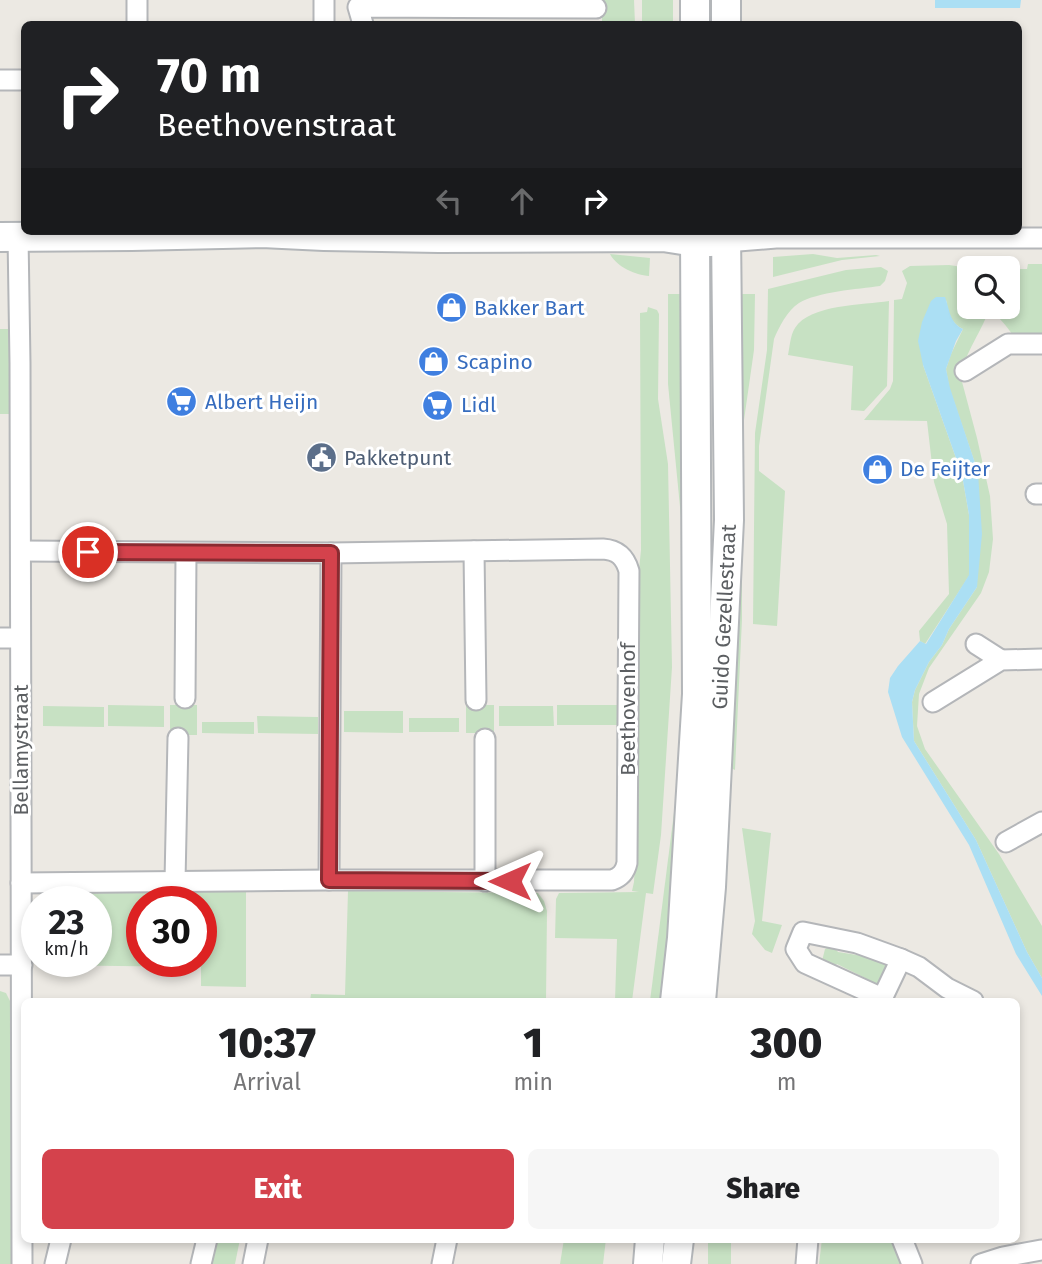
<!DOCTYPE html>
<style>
:root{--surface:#fff;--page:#f6f6f6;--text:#202124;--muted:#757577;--accent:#d4424c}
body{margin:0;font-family:"Fira Sans",sans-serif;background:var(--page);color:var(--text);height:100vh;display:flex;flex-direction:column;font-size:26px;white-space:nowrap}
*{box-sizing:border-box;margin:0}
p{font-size:23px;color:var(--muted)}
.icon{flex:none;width:38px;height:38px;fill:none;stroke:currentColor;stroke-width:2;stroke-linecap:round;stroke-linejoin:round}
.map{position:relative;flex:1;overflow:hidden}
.details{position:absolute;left:21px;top:998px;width:999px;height:245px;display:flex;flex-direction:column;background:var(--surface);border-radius:10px;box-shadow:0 4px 10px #0003}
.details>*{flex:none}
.guide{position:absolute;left:21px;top:21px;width:1001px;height:214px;border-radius:10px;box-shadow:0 4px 10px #0003;background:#202124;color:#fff;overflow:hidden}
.tools{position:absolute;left:957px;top:256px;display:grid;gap:14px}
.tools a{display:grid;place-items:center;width:63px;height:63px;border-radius:10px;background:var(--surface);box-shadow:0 4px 10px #0003;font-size:35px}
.speed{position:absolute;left:21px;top:886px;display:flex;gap:14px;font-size:35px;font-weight:700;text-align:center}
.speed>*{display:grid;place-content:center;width:91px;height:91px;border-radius:50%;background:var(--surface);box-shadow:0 4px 10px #0003;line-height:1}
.speed small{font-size:18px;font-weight:400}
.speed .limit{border:10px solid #d22;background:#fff;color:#111}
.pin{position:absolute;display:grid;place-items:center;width:60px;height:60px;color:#fff;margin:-30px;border:4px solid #fff;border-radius:50%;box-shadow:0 2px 7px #0007}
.me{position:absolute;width:77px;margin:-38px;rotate:270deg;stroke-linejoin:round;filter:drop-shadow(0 0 5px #0008)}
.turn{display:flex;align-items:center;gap:24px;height:147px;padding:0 21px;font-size:32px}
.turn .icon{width:91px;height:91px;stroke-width:2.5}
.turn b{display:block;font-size:49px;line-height:60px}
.lanes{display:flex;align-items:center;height:66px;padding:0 21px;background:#0003;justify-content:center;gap:35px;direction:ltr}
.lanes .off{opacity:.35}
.eta{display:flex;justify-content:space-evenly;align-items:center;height:119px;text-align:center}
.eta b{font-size:42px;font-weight:800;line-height:49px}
.action{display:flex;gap:14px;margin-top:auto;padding:14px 21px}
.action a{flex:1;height:80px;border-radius:10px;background:var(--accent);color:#fff;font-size:28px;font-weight:800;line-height:80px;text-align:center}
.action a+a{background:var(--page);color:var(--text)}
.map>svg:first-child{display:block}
.green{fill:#c7e1c3;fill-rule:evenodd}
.water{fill:#abdff4}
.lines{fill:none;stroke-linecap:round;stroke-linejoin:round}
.street-casing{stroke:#b4b6b9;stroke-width:23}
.secondary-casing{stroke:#b3b6b9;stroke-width:32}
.street{stroke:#fff;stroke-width:19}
.secondary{stroke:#fff;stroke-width:28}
.route-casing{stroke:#8a2b31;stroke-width:18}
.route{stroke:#d4424c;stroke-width:12}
.labels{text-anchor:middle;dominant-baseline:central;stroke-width:6;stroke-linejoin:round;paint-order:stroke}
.shop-label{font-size:21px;fill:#366cbe;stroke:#fff;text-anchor:start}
.service-label{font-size:21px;fill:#4e5e75;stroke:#fff;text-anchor:start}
.street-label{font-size:21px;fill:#5c5f62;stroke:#fff}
</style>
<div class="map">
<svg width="1042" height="1264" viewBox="0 0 1042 1264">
<rect width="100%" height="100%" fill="#ece9e3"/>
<!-- green -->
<g class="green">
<path d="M602,0h32l1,24h-33z"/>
<rect x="642" y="0" width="31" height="24"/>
<path d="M610,254l40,4 -1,18c-14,-1 -32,-9 -39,-22z"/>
<path d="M813,254l24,4 39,-3 4,1 -38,4 -69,17v-20z"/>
<path d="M1028,264h14v75h-26c-6,-7 -15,-22 -23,-25l1,-8h14v-37h19z"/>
<path d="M949,265l20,3 1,38h20c-7,25 -26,46 -29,72l16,60 13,58 3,43 -4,33 -8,21 -52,75 -10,26 -2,32 8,23 74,105 43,72v52l-15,-26 -51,-112 -62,-99 -2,-39 3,-12 14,-28 13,-17 7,-16 28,-42 1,-115 -29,-85 -3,-18 5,-15 12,-25c-11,-5 -17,-17 -16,-29l-24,65 39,110 7,40v61l-44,68 -5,-3 -1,-10 30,-37 -2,-70 -13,-42 -7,-61 -63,-1 26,-31 3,-8 1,-81 8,-1 5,-16 -5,-12 8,-5z"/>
<path d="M881,267l7,4 -3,10 -5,5c-22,3 -63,6 -81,17 -12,8 -20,24 -25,36l-15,107v25l26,20 -8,135 -24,-2 2,-191 12,-83 1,-61 78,-19z"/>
<path d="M668,294h17l2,232 -5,1 -14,-143z"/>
<path d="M741,294h14l-1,56 -12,84v185l-7,151 -6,-3 12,-374z"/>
<path d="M889,301l-2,85 -23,25 -13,-1 2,-44 -65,-11c2,-9 2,-19 7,-27 15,-24 69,-23 94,-27z"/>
<path d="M648,307l9,3 2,4 -1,85 10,65 4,203 -11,168 -8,59 -7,-1 -14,108h-17l2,-62 -62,-1 1,-39 3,-6 80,-1 -7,-1 2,-9 3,-66 1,-236 3,-30 -1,-237 7,-1z"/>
<rect x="0" y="329" width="11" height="85"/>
<path d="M108,705l56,1v21l-56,-1z"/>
<rect x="170" y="705" width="27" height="30"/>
<rect x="466" y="705" width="28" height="28"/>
<rect x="557" y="705" width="60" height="20"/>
<path d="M43,706l61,1v20l-61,-1z"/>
<path d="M499,706h54l1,20h-55z"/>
<path d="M344,711h59v22l-59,-1z"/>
<path d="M257,716l61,1v17l-60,-1z"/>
<rect x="409" y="718" width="50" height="14"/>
<path d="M202,722h52v12l-52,-1z"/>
<path d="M683,742l-18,259h-15z"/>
<path d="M742,828l29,5 -9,88 20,4 -10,28 -7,-3 -13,-16 3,-13z"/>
<path d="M52,890h194v97l-45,-1v-19l-165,-2v-61c3,-9 8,-11 16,-14zM37,901h59v60h-59zM142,901h59v60h-59z"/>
<path d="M348,891l190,2 6,8 3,10 -1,90h-236l1,-7 34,1z"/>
<path d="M831,946h2l5,6 38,6 12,6 -11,21 -14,-2 2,-5 -28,-14 -4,4 -11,-7 3,-12z"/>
<path d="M0,991l6,2 5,10 1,10 -1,251h-11z"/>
<path d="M214,1239h26l-5,25h-27z"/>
<path d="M564,1239h42l-3,25h-43z"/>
<rect x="708" y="1239" width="23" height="25"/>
<path d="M822,1239h70l10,25h-83z"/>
</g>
<!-- water -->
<g class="water">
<path d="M935,0h86l-1,8h-85z"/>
<path d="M936,297h9c5,13 4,25 18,32l-7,12 -10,28 4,19 28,84 4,62 -5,53 -28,42 -7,16 -13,17 -14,28 -3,12 2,39 62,99 51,112 15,26v18l-26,-42 -47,-109 -67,-108 -14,-45 2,-14 8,-12 22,-25 6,3 43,-69v-60l-7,-40 -39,-110 -5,-24 4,-19 9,-21z"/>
</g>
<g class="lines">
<defs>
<g id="street">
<path d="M137,0v24"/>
<path d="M324,24v-24"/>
<path d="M363,24l-5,-17 238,1"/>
<path d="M0,80h24"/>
<path d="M18,236l2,127 2,901"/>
<path d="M726,242l50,-4h266"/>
<path d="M965,371l43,-27h34"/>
<path d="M1036,494h6"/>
<path d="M21,551l310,2 272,-4c15,1 22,8 26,22l-2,292c-2,9 -6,14 -15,17h-283l-308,3"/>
<path d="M474,551l2,149"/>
<path d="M0,638h20"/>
<path d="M976,644l25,16"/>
<path d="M185,698l1,-145"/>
<path d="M933,702l68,-42 41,-1"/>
<path d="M485,739v142"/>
<path d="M1006,842l36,-20"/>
<path d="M329,880l2,-327"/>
<path d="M175,881l3,-143"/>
<path d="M0,965h22"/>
<path d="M882,998l-77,-35 -9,-14 7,-17 54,11 44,16 18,8 28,21 26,13"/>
<path d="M881,1001l20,-42"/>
<path d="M902,1239l10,25"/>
<path d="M55,1264l6,-25"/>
<path d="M201,1264l6,-25"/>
<path d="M253,1264l5,-25"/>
<path d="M442,1264l5,-25"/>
<path d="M806,1264l2,-25"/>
<path d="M981,1264l22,-7 38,-7"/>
</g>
<g id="secondary">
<path d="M695,24v-24"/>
<path d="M726,24v-24"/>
<path d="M0,237l132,-1 130,-3 62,3 115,2 224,-1 32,5h16"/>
<path d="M675,1001l7,-63 15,-244 -2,-463"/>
<path id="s1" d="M701,1001l10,-114 18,-367 -3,-289"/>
<path d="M648,1264l2,-25"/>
<path d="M676,1264l3,-25"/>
</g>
</defs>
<!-- street casing -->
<use href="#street" class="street-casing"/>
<!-- secondary casing -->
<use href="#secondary" class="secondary-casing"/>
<!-- street -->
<use href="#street" class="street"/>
<!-- secondary -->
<use href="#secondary" class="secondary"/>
</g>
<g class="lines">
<defs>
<path id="route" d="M88,552l243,1 -2,327 181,1"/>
</defs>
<!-- route casing -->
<use href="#route" class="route-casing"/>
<!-- route -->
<use href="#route" class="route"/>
</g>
<!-- icons -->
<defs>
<symbol id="shop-disc" viewBox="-11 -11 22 22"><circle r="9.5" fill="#3f7fe0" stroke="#fff"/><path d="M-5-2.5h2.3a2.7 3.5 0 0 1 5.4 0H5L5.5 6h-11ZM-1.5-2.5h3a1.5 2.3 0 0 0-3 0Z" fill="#fff"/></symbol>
<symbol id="supermarket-disc" viewBox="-11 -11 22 22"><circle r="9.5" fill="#3f7fe0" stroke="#fff"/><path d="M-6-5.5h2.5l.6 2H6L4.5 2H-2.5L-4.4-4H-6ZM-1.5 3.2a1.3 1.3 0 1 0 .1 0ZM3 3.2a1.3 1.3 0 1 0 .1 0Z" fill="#fff"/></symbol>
<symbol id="civic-disc" viewBox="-11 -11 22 22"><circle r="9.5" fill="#5c6f8a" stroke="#fff"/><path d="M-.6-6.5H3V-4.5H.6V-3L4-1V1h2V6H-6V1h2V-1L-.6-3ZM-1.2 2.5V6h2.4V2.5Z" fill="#fff"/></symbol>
</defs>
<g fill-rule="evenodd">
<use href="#shop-disc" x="434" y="290" width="35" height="35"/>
<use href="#shop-disc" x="416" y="344" width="35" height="35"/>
<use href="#supermarket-disc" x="164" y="384" width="35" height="35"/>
<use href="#supermarket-disc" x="420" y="388" width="35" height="35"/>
<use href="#civic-disc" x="304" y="440" width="35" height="35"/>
<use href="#shop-disc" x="860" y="452" width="35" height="35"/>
</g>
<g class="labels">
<!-- shop labels -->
<g class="shop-label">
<text x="474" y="308">Bakker Bart</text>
<text x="457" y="362">Scapino</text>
<text x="205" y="402">Albert Heijn</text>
<text x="461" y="405">Lidl</text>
<text x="900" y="469">De Feijter</text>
</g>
<!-- service labels -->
<g class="service-label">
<text x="344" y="458">Pakketpunt</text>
</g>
<!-- street labels -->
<g class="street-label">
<text stroke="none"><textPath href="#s1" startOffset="385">Guido Gezellestraat</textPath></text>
<text transform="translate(628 709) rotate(-90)">Beethovenhof</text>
<text transform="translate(21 750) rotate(-90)">Bellamystraat</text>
</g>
</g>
</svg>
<div class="tools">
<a><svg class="icon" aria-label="search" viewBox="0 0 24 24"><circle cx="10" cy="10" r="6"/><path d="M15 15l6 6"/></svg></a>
</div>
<div class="speed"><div>23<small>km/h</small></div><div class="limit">30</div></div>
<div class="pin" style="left:88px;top:552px;background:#d93025"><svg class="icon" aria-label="arrive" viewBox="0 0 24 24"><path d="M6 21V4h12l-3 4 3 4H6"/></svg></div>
<svg class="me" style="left:510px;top:881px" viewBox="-20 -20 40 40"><path d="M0-17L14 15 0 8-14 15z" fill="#d4424c" stroke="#fff" stroke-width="4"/></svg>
<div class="guide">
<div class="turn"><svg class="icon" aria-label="right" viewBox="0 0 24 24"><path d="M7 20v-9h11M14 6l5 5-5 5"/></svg><div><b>70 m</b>Beethovenstraat</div></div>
<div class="lanes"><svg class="icon off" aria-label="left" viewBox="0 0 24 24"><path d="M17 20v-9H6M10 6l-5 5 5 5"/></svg><svg class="icon off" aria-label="ahead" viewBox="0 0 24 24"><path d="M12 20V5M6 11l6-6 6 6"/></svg><svg class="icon" aria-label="right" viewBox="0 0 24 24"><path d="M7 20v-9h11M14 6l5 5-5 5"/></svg></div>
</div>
<section class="details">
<div class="eta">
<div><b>10:37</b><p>Arrival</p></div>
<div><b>1</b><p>min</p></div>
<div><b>300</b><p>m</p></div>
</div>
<div class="action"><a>Exit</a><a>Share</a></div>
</section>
</div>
